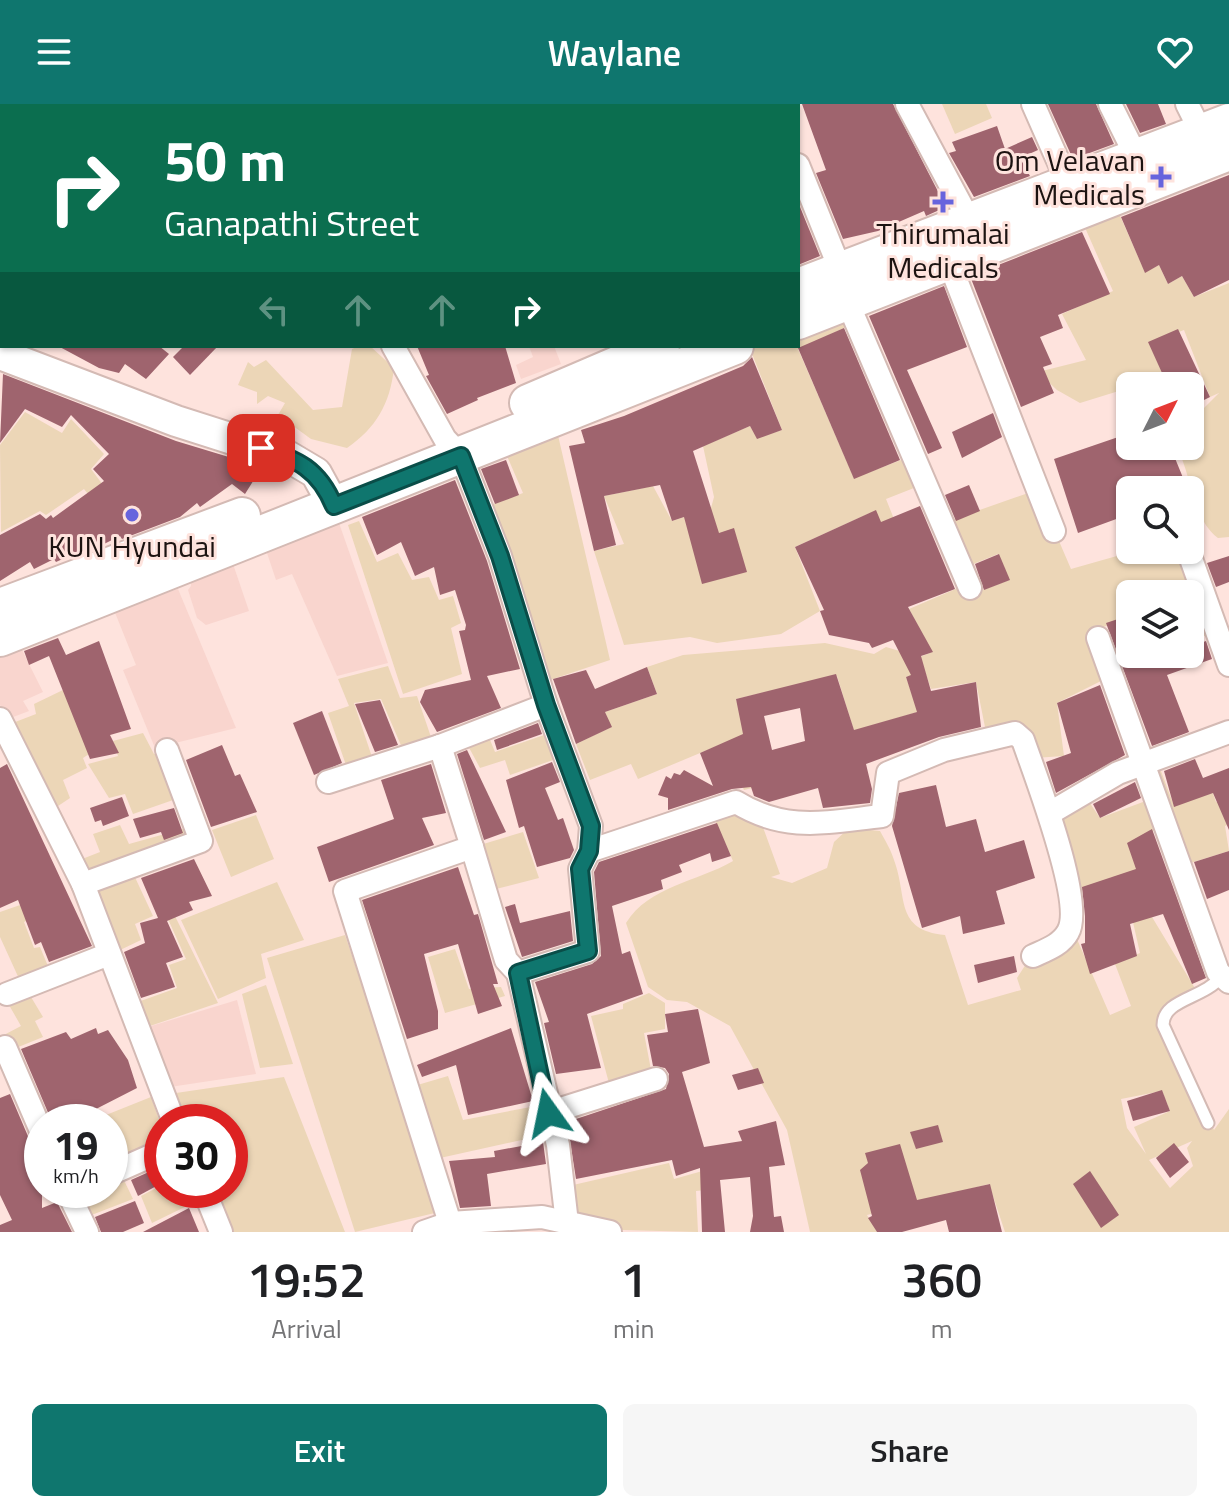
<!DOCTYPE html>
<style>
:root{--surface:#fff;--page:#f6f6f6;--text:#202124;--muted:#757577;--accent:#0f766e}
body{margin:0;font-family:"Titillium Web",sans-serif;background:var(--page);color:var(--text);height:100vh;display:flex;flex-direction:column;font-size:30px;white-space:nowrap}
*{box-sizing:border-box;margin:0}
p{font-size:26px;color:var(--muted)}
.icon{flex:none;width:44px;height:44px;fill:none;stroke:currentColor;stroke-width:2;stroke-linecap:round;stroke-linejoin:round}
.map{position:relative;height:1128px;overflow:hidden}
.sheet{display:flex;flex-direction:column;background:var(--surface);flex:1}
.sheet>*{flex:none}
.hud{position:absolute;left:0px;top:0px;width:800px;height:244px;box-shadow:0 2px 6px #0004;background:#0b6e4f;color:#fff;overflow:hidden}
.needle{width:52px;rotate:48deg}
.controls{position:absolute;left:1116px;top:268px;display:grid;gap:16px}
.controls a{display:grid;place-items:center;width:88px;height:88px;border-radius:12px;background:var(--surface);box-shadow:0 2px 6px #0004;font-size:40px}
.speed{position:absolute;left:24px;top:1000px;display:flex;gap:16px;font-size:40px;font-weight:700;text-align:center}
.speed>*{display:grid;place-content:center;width:104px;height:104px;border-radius:50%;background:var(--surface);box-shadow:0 2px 6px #0004;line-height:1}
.speed small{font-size:20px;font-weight:400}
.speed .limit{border:12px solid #d22;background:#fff;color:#111}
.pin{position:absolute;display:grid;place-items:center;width:68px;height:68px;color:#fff;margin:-34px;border-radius:16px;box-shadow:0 4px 12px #0006}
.me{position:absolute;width:88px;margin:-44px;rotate:348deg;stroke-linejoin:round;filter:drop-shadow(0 0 6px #0008)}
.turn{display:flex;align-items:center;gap:28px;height:168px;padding:0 32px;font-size:36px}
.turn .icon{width:104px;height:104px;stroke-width:2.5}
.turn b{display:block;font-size:56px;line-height:68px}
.lanes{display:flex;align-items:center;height:76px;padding:0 32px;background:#0003;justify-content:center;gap:40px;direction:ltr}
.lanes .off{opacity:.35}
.eta{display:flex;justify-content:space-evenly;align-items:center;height:136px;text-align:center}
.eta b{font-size:48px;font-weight:600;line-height:56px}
.cta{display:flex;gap:16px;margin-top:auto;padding:16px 32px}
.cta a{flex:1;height:92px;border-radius:12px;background:var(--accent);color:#fff;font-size:32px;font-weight:600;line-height:92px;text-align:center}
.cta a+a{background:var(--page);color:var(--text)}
header{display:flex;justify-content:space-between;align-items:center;height:104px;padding:0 32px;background:var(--accent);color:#fff;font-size:36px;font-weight:600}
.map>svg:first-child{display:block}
.built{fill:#f9d5ce}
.green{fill:#ecd6b7;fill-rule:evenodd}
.building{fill:#9f646e;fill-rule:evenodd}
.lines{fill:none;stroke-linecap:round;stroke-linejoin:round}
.service-casing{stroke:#d4bab4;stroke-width:15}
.minor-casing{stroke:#d4bab4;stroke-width:26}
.secondary-casing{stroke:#d4bab4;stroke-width:34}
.trunk-casing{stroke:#d4bab4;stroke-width:40}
.service{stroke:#fff;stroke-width:11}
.minor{stroke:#fff;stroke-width:22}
.secondary{stroke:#fff;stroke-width:30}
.trunk{stroke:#fff;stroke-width:36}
.route-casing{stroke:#0a4d48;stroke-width:20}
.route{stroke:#0f766e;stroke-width:14}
.poi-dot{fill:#6764dd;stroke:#fee3dd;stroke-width:3}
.labels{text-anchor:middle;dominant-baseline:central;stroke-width:6;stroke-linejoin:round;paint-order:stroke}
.poi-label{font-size:30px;fill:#1c1311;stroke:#fee3dd}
</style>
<header><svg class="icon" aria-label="menu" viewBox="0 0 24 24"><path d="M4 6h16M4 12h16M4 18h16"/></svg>Waylane<svg class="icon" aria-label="heart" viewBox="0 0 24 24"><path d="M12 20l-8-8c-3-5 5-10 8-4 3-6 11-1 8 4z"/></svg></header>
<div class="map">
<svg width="1229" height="1128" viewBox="0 0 1229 1128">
<rect width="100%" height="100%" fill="#fee3dd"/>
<!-- built -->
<g class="built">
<path d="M529,242h25l7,18 -40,15 -5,-14 17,-8z"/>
<path d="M339,419l49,140 -51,13 -45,-102 -16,6 -10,-30z"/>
<path d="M232,457l17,50 -43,14 -9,-7 -9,-28 3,-4v-11z"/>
<path d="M178,485l58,139 -81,20 -32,-78 13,-5 -22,-55z"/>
<path d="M17,536l26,52 -20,9 6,10 -21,8 -8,-14v-59z"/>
<path d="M237,896l19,74 -86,13 -22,-60z"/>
</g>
<!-- green -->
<g class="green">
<path d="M942,0h44l6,14 -37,16z"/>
<path d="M1113,96l32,72 14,-7 9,19 14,-8 12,21 35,-14v254l-11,1c-26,-19 -26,-64 -42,-92h14v-29l6,-1 23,-23 -9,4 -26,-67 -35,13 15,34 -84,26 -23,-13 -19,-18 48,-12 -24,-46 51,-23 -34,-77z"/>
<path d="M842,200l7,22 -51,23 56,129 55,-21 10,29 -33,13 10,25 -14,9 -12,-20 -75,34 25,64 -39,23 -64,9 -27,-6 -66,8 -30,-94 30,-7 -20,-48 49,-10 19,35 39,-13 3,-11 -11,-51 47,-20 7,12 25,-8 -33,-84h49v-23z"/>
<path d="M359,242h11l24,22c-4,36 -18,60 -47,80l-36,-9 -33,-24 7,-12 -17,-7 -11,8v-12l-19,-7 10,-23 6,5 12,-7 47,50 29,-3 10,-58z"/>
<path d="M25,308l37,21 9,-14 33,35 -13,15 18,24 -13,11 -12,-15 -38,26 -6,-4 -39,21 -1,-87z"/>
<path d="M557,327l53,229 -60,20 -59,-175 32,-12 -19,-44z"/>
<path d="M1037,386l34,79 67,-19h49l25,83 -22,9v-48h-60v22l-31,13 6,50 -48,24 7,53 -30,2 -14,-22 -33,1 -11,-55 -45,7 -6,-17 -19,5 12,35 -64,19 -17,-55 -101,23 21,71 -5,18 -8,2 -20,-47 -86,36 -7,-15 -41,16 -14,-36 35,-17 -6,-15 52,-18 -10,-27 36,-12 142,-12 49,11 12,-7 34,10 12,-5 -23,-43 49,-21 22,3 29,-11 -11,-26 -32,13 -18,-46z"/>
<path d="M359,417l18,41 21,-9 14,27 17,-3 10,23 14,-4 8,27 -10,5 11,46 -59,20 -55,-169z"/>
<path d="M388,562l12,32 17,-2 15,44 -29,10 -22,-51 -27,4 19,57 -26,8 -19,-55 21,-7 -11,-27z"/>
<path d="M63,586l26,64 -6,4 4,10 -24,12 7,18 -18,12 -42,-86 26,-10 -2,-10z"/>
<path d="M143,629l11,21 8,-3 14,48 -43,15 -8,-20 -16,4 -21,-34 30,-8 -5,-15z"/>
<path d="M547,630l9,25 -46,16 -5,-15 -25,8 -14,-26 22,-7 7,17z"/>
<path d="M1158,659l16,43 38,-15 4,11 13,-4v26l-4,2 4,25 -45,14 -41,-99z"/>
<path d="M1083,689l17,25 51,-19 14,27 -36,16 23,75 44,73 -33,26 51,114 15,-21v123h-224l-16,-48 -122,31 10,17h-67l-23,-102 -57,-104 -43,-24 -20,-2 -19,-13 -22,-64c23,-37 71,-41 107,-62l-22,-50 23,-8 26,16 20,55 -9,3 21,6 35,-15 7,-26 15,-14 31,3c5,9 11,19 14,29 14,37 0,70 51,75l23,70 53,-15 -4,-12 9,-14 47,-34 37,85 21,-9 -16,-42 25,-11 -13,-57 -15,-19 -42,18 -19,-79zM1162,987l8,20 -36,16 12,27 -19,-26 -6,-29zM1192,1037l-5,7 6,18 -23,22 -21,-28z"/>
<path d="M256,711l18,44 -43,18 -19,-47z"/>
<path d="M120,721l9,19 61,-17 4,12 -111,38 -6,-16 23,-9 -7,-18z"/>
<path d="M523,728l16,46 -47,12 -12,-45z"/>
<path d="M133,769l20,43 -18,8 6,16 -25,12 -25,-64z"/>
<path d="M277,778l27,58 -43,14 5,24 -48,21 -37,-79z"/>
<path d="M23,800l7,15 -6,3 10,26 6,-1 10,24 -29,12 -21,-46v-25z"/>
<path d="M170,802l48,97 -74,25 -9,-25 42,-15 -8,-23 17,-6 -23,-51z"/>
<path d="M345,831l94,277 -84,20 -88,-274z"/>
<path d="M455,845l14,40 32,-2 4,9 -60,17 -17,-56z"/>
<path d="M266,881l27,79 -33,4 -18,-74z"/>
<path d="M649,889l16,10v26l-21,4 8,42 -42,12 -19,-71 32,-7v-5z"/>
<path d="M31,893l12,20 -8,4 8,16 -32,13 -9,-14 19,-10 -12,-21z"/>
<path d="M448,972l15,44 73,-14 13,28 -109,24 -26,-72z"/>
<path d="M284,973l61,155h-111l-17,-42h13v-68h-42l-12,-29z"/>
<path d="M151,993l11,31v17l-52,25 1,-42 -5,-13z"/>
<path d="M669,1059l5,16 32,-9v20l-10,1 2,41 -76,-2 -46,-11 -3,-34z"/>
<path d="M122,1072l11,23 -44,17 -10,-22 31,-4v-9z"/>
<path d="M162,1081v5h23l6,14 -39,19 -11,-27z"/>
</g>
<!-- building -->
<g class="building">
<path d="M802,0h91l53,103 -20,9 -2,-5 -46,20 -35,8 -27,-66 10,-3z"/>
<path d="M1048,0h48l18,40 -41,15z"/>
<path d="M1126,0h32l8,20 -26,9z"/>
<path d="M997,22l8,23 27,-12 6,13 -18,8 10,18 -56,21 -25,-44 7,-2 -4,-9z"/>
<path d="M1229,71v105l-35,17 -12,-21 -14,8 -9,-19 -14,8 -24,-56z"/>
<path d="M798,98l22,54 -22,9z"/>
<path d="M1082,128l28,62 -52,21 5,13 -23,9 12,27 -9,3 11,26 -33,14 -51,-131z"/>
<path d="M944,182l23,61 -60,23 35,78 -14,6 -59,-138z"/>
<path d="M844,224l56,132 -46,19 -56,-131z"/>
<path d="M1178,225l32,68 -20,10v-21h-59l31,-13 -14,-31z"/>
<path d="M58,242h101l10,8 -23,25 -21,-15 -6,9 -20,-5z"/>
<path d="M184,242h34l-28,29 -17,-18z"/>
<path d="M417,242h88l11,37 -39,15 1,2 -31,14 -21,-38 3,-1z"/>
<path d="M752,253l30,73 -25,9 -7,-13 -57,25 26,82 15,-5 13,44 -45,12 -18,-67 -12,4 -12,-36 -56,11 12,49 -22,6 -25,-105 16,-3 -4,-13 43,-14 119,-50z"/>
<path d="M3,270l173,67 86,26 -17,27 -13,-10 -32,23 -3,-4 -17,14 -58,22 -2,-3 -28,14 -3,-3 -33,15 -2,-3 -20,10 -4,-7 -30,19v-46l40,-21 6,5 5,-4 2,3 51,-37 -11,-12 16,-15 -38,-39 -9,12 -37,-18 -25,34z"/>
<path d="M993,309l9,24 -40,21 -10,-26z"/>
<path d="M1130,329v13h40l18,44h-58v24l-52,19 -24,-74z"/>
<path d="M506,356l13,35 -24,9 -14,-35z"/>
<path d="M455,376l32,81 33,108 -33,7 14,32 -64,24 -17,-30 5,-12 46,-10 -12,-49 6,-1 1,-5 -11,-35 -15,5 -6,-28 -19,9 -14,-34 -24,13 -15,-38z"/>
<path d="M969,381l11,26 -24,10 -11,-26z"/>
<path d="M920,402l35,83 -47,18 25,45 -12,4 10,35 45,-9 5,45 -42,10 -73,27 6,25 -2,14 -47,5 -5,-20 -49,14 -15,-6 -3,-9 -19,2 -64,21v-12l-10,-3 8,-19 5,3 3,-6 6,2 4,-5 29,16 -13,-33 43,-19 -7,-35 100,-25 18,56 63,-18 -11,-35 5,-2 -18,-35 -21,8 -3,-5 -40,-8 -9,-24 4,-1 -29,-63 81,-37 5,12zM800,604l5,33 -33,9 -8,-34z"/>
<path d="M999,450l11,26 -26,10 -9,-26z"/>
<path d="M1229,452v26l-13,5 -9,-24z"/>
<path d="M1130,511v39h60v-7l16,-6 6,18 -45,16 22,57 -37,14 -46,-123z"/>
<path d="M58,534l8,17 33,-14 32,88 -21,6 9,18 -29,6 -41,-103 -20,9 -5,-14z"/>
<path d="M647,563l10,27 -52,18 7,15 -36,17 -23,-65 33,-9 9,19z"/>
<path d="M1100,581l25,70 -69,38 -10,-31 25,-9 -14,-50z"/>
<path d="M380,596l18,45 -23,7 -20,-48z"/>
<path d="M322,607l20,52 -28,12 -21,-52z"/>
<path d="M538,619l4,11 -45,16 -3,-10z"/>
<path d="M222,641l13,31 5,-2 17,38 -46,15 -25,-67z"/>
<path d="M467,646l39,82 -22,8 -27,-86z"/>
<path d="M1195,655l8,19 26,-10v62l-16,-37 -39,14 -10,-36z"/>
<path d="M552,658l8,20 -15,6 13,32 5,-2 11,32 -4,8 -33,9 -13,-41 -5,2 -13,-48z"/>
<path d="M7,660l85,182 -43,16 -8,-20 -6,3 -17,-45 -18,8v-140z"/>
<path d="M431,660l15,49 -24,5 12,27 -105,37 -12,-35 77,-28 -13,-39z"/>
<path d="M1135,678l6,16 -41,20 -7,-14z"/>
<path d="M936,681l10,42 30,-8 9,33 39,-12 11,38 -39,13 9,33 -42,10 -3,-18 -38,12 -30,-102 7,-33z"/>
<path d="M122,693l7,19 -26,10 -2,-6 -6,2 -5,-14z"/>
<path d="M174,704l9,25 -19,7 -3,-8 -21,6 -7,-19z"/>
<path d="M717,719l14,33 -19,6 -2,-9 -31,12 3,7 -21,8 2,9 -51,17 10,48 8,-3 13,43 -56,20 14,54 -45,6 -12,-51 5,-1 -14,-40 57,-18 9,-8 -7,-84 5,-10z"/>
<path d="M1152,725l54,149 -14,6 -29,-70 -33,10 7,32 -47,18 -9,-30 4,-1v-27l-3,-29 54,-18 -9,-26z"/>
<path d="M1229,747v39l-22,9 -13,-37z"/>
<path d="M194,755l18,37 -23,6 4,8 -26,11 16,36 -17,6 9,24 -34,11 -17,-46 21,-9 -5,-20 18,-5 -17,-40z"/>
<path d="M458,763l16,48 4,-1 20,70h-5l9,22 -24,8 -20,-70 -34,10 14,57v18l-31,10 -45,-139z"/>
<path d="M515,800l5,19 50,-12 3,30 -51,16 -17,-50z"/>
<path d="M1014,852l3,16 -39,11 -4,-18z"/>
<path d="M698,905l12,54 -28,9 22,75 38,-6 -4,-10 38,-10 9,44 -16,2 5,50 7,-1 3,16h-34l3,-16 -3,-39 -30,3 5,52h-23l-2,-64 -24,8 -4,-16 -96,19 -9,-57 99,-33 3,-15 -4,-6 -12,-2 -6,-31 21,-3 -3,-18z"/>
<path d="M96,924l2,6 10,-4 20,30 9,28 -41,21 7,13h-51l-31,-73 45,-17 5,7z"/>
<path d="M511,924l22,73 -65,14 -12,-50 -34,12 -5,-12z"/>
<path d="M758,964l6,15 -26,7 -6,-15z"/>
<path d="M1162,986l8,21 -37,10 -6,-20z"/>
<path d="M10,990l26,61 6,-2v55l15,-6 15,30h-72v-7l12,-5 -12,-25v-97z"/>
<path d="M938,1021l5,17 -27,7 -6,-17z"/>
<path d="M543,1038l3,22 -59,10 4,32 -31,2 -11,-47 46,-4 -1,-6z"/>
<path d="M1174,1039l15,19 -19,16 -14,-20z"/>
<path d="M900,1040l17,56 73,-16 12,48h-53l-3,-12 -44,12h-25l-9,-14 4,-2 -12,-46 8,-7 -3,-10z"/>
<path d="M162,1062v17l-24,13 -7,-16z"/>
<path d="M1090,1067l29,44 -18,13 -28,-44z"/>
<path d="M135,1097l9,22 -21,9h-22l-6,-15z"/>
<path d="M189,1104l10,24h-56z"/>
</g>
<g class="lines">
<defs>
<path id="service" d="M1208,1019l-45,-98c0,-26 40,-26 58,-48"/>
<g id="minor">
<path d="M250,0l2,2"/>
<path d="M563,0l1,2"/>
<path d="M735,0l1,2"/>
<path d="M907,0l62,116"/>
<path d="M1033,0l34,77"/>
<path d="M1110,0l26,52"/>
<path d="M1187,0l14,28"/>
<path d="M110,2l2,-2"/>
<path d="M591,2l4,-2"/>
<path d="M761,2l4,-2"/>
<path d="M798,61l42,104"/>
<path d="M0,99l2,-2"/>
<path d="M949,158l105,269"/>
<path d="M847,197l123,287"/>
<path d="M393,242l52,93 16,17 39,100 46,149 45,121 -2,25 -9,18 8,82 -70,22"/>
<path d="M1189,449l40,112"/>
<path d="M1098,534l120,334 11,10"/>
<path d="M0,615l83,165 91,238"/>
<path d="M440,642l32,101 -127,44 105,332"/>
<path d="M328,678l112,-36 106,-41"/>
<path d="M1050,709l68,-40 111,-41"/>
<path d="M472,743l34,113 12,13"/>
<path d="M589,747l147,-49c50,31 91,20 146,14l6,-43 56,-23 71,-17 8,7c12,35 62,163 45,192 -7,13 -22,18 -35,24"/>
<path d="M83,780l118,-43 -34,-91"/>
<path d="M518,869l40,172 9,78"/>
<path d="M7,890l102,-40"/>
<path d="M5,943l37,86"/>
<path d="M548,1009l108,-34"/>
<path d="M110,1070l52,-23"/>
<path d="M67,1086l20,42"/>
<path d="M204,1086l17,42"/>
<path d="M424,1128l26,-9 92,-6 68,15"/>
</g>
<path id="secondary" d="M0,250l176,67 113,36 27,16 18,33"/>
<g id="trunk">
<path d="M798,183l431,-165"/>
<path d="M798,217l431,-169"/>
<path d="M528,299l133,-57"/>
<path d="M0,503l242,-91"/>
<path d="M0,534l735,-292"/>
</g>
</defs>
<!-- service casing -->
<use href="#service" class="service-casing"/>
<!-- minor casing -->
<use href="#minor" class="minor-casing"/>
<!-- secondary casing -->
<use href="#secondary" class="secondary-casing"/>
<!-- trunk casing -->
<use href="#trunk" class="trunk-casing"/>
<!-- service -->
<use href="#service" class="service"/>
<!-- minor -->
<use href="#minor" class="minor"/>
<!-- secondary -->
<use href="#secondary" class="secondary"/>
<!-- trunk -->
<use href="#trunk" class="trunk"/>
</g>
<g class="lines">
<defs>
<path id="route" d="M261,344c36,11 58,21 73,58l127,-50 39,100 46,149 45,121 -2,25 -9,18 8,82 -70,22 30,140"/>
</defs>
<!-- route casing -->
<use href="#route" class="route-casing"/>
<!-- route -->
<use href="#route" class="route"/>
</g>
<!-- markers -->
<g class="poi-dot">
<path d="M1157 61h8v8h8v8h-8v8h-8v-8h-8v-8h8z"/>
<path d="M939 86h8v8h8v8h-8v8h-8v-8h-8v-8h8z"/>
<circle cx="132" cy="411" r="8"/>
</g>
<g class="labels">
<!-- poi labels -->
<g class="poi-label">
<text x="1145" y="56" text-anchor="end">Om Velavan<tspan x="1145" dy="34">Medicals</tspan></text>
<text x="943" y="129">Thirumalai<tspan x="943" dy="34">Medicals</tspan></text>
<text x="132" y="442">KUN Hyundai</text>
</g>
</g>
</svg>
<div class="controls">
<a><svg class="needle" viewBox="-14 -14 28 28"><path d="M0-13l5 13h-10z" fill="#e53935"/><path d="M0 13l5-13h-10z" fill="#757577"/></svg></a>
<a><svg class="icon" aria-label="search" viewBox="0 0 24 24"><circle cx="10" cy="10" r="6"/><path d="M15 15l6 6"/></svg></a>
<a><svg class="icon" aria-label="layers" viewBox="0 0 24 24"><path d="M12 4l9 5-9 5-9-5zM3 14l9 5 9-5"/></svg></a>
</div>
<div class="speed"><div>19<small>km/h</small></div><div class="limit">30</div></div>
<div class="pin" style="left:261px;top:344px;background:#d93025"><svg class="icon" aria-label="arrive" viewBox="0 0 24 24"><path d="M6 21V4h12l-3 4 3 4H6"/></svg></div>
<svg class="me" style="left:548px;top:1009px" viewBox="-20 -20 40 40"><path d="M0-17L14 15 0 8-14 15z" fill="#0f766e" stroke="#fff" stroke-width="4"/></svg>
<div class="hud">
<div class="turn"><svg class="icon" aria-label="right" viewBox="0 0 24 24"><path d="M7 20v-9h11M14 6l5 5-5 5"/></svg><div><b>50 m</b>Ganapathi Street</div></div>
<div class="lanes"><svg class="icon off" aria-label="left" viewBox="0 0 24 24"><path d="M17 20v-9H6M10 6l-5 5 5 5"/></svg><svg class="icon off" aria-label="ahead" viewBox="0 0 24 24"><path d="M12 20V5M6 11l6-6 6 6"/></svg><svg class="icon off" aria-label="ahead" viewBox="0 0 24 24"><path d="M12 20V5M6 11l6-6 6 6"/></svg><svg class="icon" aria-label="right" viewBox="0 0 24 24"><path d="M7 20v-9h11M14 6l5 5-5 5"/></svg></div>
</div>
</div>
<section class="sheet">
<div class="eta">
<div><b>19:52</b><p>Arrival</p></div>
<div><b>1</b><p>min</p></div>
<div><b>360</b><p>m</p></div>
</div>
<div class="cta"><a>Exit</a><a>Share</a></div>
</section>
